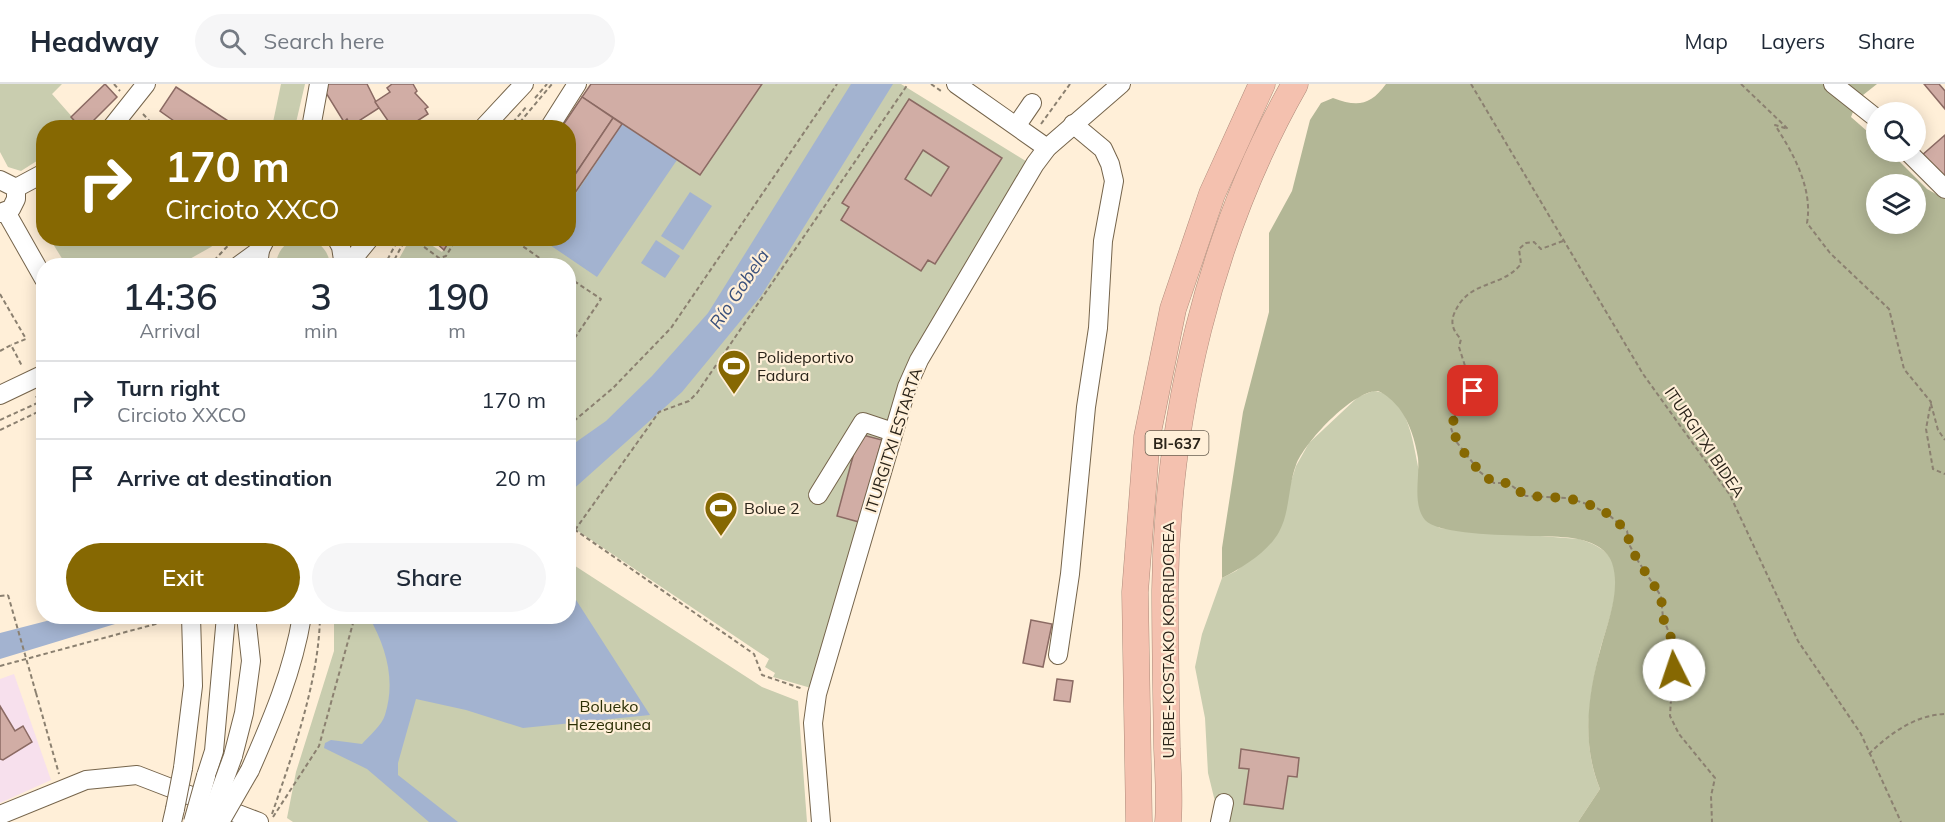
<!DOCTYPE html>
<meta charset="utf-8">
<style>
:root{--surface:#fff;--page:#f6f6f7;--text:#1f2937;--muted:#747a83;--line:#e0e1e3;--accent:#866802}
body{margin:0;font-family:Mulish,sans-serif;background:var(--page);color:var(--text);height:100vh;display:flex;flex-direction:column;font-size:22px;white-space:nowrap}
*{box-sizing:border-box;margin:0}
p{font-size:20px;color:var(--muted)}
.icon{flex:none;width:33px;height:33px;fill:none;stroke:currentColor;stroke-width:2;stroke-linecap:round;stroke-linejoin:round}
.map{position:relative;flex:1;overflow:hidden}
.side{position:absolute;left:36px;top:174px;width:540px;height:366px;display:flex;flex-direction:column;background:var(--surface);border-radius:24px;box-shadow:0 3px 15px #0003}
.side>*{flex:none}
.hud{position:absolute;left:36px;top:36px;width:540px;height:126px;border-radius:24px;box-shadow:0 3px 15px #0003;background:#866802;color:#fff;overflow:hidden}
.controls{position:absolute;left:1866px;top:18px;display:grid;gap:12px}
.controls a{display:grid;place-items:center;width:60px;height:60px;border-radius:50%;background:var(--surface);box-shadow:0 3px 15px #0003;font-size:30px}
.pin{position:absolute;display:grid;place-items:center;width:51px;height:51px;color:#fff;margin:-26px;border-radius:12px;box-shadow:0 3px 9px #0006}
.me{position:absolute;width:66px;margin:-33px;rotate:356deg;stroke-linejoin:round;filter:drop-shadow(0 0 4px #0008)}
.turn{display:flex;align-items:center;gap:21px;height:126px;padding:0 30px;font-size:27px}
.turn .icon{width:78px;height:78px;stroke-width:2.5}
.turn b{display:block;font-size:42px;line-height:51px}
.eta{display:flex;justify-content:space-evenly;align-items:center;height:102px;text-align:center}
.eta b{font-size:36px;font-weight:600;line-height:42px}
.button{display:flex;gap:12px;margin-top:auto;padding:12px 30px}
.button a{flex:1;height:69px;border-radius:36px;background:var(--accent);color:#fff;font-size:24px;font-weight:600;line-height:69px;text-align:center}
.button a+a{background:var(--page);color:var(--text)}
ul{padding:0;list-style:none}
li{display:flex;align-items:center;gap:18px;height:78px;padding:0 30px;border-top:2px solid var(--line)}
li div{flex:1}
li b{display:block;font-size:22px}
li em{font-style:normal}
header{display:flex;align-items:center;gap:36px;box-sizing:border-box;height:84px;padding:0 30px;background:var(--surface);border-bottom:2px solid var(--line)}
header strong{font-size:28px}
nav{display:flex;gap:33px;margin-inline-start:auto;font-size:21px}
.search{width:420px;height:54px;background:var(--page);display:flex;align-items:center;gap:15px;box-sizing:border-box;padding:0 21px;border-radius:33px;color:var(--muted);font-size:22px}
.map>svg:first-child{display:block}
.education{fill:#f7e0ed}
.green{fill:#c9cdaf}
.forest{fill:#b3b796;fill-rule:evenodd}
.water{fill:#a3b3d0}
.building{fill:#d1ada5;stroke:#8b6a63;stroke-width:1.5;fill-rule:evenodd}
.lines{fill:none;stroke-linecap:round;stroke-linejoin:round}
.minor-casing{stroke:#75644b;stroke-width:20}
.highway-casing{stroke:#ad8a7a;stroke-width:27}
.path{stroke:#8b8070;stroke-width:2;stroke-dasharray:4.5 3;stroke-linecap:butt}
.minor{stroke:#fff;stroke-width:18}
.highway{stroke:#f4c1af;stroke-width:26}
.minor-bridge-casing{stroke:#75644b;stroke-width:20;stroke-linecap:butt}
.path-bridge{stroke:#8b8070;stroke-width:2;stroke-dasharray:4.5 3;stroke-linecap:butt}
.minor-bridge{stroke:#fff;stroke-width:18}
.route{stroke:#866802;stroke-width:10;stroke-dasharray:0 18}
.labels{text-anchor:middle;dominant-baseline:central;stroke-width:4.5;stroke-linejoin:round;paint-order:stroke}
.shield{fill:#ffefd8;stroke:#6a6052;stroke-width:1.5}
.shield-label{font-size:15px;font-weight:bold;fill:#2a2319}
.poi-label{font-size:16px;fill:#2a2319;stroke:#ffefd8;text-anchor:start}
.street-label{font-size:16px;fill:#2a2319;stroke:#ffefd8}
.park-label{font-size:16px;fill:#2c2f05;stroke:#ffefd8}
.water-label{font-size:18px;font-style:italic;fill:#3b517c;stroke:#ffefd8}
</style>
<header>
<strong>Headway</strong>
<div class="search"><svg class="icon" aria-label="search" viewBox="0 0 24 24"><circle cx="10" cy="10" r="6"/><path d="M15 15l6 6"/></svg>Search here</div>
<nav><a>Map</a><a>Layers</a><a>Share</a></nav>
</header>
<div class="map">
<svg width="1945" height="738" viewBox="0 0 1945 738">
<rect width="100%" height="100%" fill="#ffefd8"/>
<!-- education -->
<path class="education" d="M14,590l37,106 -51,23v-124z"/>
<!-- green -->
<g class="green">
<path d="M0,0h62l-10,10 29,33 -37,1 -1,29 -22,14 -13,-4 -8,-15z"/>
<path d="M281,0h24l-10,43h-23z"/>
<path d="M591,0h310l128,79 -115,197 -32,80 -71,248 -38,-11 2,-4 -10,-6 4,-8 -200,-134 -1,-259h-173l15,-27h12l20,13 9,-13 117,-1v-110l-7,-1z"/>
<path d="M304,154c15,2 25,13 26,27h-54c1,-16 12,-26 28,-27z"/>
<path d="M50,155h170l-9,8 -32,18h-113z"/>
<path d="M1373,307c36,2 40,54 46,79 4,20 13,39 20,58l140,11c12,4 27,9 33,22 11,26 -5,64 -12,89 -11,47 -19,94 0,139l-22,33h-358l-12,-49 -3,-55 -10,-51 7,-33 20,-56 14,-7 36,-30 24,-75 13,-23 49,-46z"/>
<path d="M569,478l193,125 36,14 9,121h-514l-6,-4 9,-46 38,-121v-34l234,-1z"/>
</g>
<!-- forest -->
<path class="forest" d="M1386,0h491l-19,15 -7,18 25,22v13h14l37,37 18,10v623h-367l22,-33c-19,-46 -12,-95 1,-142 7,-25 20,-58 11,-84 -5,-16 -25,-23 -40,-25 -28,-4 -130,1 -147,-18 -13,-16 -5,-43 -7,-62 -3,-18 -8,-35 -19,-50 -6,-7 -12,-13 -21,-17 -25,-1 -74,52 -82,74 -8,21 -6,47 -17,67 -11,20 -37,36 -57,46v-30l21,-136 26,-100v-79l23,-42 18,-71 11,-17 12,-5c24,9 37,8 53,-14zM1876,100h40v40h-40z"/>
<!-- water -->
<g class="water">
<path d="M851,0h42l-132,212 -79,96 -113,101v-46l37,-26 46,-45 56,-63z"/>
<path d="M622,40l55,36 -80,117 -53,-36 1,-2 23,-1 1,-34z"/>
<path d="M690,108l22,14 -29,44 -22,-14z"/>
<path d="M656,156l24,16 -15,22 -24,-15z"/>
<path d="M569,505l81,126 -127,13 -57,-18 -50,-11 -18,64v12l60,47h-29l-62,-53 -43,-21 1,-5 6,-3 31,4c7,-8 20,-19 23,-29 11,-35 1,-68 -16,-98l199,-1z"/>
<path d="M62,533v-1l76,1 -138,42v-26z"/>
</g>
<!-- building -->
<g class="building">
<path d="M105,0l12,13 -31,31h-5l-10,-11z"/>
<path d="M367,0l12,24 -28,18 -4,-7 -3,3 -21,-34 5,-4z"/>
<path d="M392,0h21l4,7 -2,2 13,14 -3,2 3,5 -17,11 -2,-2 -4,3 -2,-3 -10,5 -18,-26 15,-10 -3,-4z"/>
<path d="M591,0h171l-62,91 -118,-78z"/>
<path d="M1924,0h15l6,7v18z"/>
<path d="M176,3l63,41h-55l-24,-17z"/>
<path d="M582,13l31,21 -45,67v-57h-7z"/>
<path d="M909,15l93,59 -67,106 -7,-4 -7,11 -80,-51 8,-13 -7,-4zM923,66l26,17 -18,29 -26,-17z"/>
<path d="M613,34l9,6 -54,79v-18z"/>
<path d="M1945,51v49l-24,-28z"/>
<path d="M431,154h20l-7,12z"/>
<path d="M859,350l23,6 -23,82 -22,-6z"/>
<path d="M1031,536l21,4 -9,43 -20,-4z"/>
<path d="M1057,595l16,2 -3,21 -16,-2z"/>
<path d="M0,622l15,25 8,-5 9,16 -29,18 -3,-1z"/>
<path d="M1241,665l58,9 -2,19 -9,-1 -5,33 -39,-5 5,-35 -10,-1z"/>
</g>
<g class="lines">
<defs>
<g id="minor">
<path d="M956,0l91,64"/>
<path d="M1833,0l43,34"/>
<path d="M1017,41l15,-22"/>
<path d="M111,44l35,-44"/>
<path d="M311,44l8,-44"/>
<path d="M483,44l41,-44"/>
<path d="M549,44l28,-44"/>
<path d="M1908,68l37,37"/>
<path d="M0,96l16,8v11l-5,10 -11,4"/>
<path d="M16,104l28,-15"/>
<path d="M6,128l38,67"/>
<path d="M336,154l5,9 3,19"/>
<path d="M238,182l22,-16"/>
<path d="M258,182l2,-16 6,-12"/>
<path d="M347,182l23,-28"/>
<path d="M0,311l44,-21"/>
<path d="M818,411l45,-73 30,10"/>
<path d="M1058,571l12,-81 16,-167 12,-79 5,-87 11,-60 -4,-17 -7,-15 -30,-25"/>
<path d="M233,672l11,-43 7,-52 -5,-45"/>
<path d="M183,684l10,-82 -2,-70"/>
<path d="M250,686c22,-50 43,-99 52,-154"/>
<path d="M206,692l8,-25 12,-135"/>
<path d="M0,731l86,-35 51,-5 122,47"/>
<path d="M172,738l3,-13"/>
<path d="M821,738l-8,-99 4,-29 90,-307 12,-27 116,-196 12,-16 74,-64"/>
<path d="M1220,738l4,-19"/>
</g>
<g id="highway">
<path d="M1139,738l-4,-230 12,-155 26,-128 39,-115 50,-110"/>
<path d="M1168,738c2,-24 0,-49 -1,-73 -1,-53 -2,-106 -2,-159 2,-173 44,-355 130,-506"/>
</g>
</defs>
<!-- minor casing -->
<use href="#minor" class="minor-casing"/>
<!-- highway casing -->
<use href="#highway" class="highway-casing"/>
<!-- path -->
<g class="path">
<path d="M114,0l6,7"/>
<path d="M931,0l10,7"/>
<path d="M1471,0l172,290 87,121 68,146 63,93 40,88"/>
<path d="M1741,0l47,45 -13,-4c18,28 38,63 32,98l23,30 59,56 15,60 27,33 -5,27 7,40 12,5"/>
<path d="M535,14l12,-14"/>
<path d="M143,30l13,14"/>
<path d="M1041,40l29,-40"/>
<path d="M508,44l19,-22"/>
<path d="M515,44l37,-44"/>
<path d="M412,154l27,20 7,-2 11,-18"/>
<path d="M511,154l40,28"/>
<path d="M1563,157l-22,8 -7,-7 -8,1 -7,6 2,15c-20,25 -53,15 -67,50 -4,10 0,18 7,25l-2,8 14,44 -17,22 -5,15 4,12 25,32 14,11h14l18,13 42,2 25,8 16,9 18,16 3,15 8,15 23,35 2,22 11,27 -4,71 9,18 36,44 -4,18 1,26"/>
<path d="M209,182l26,-28"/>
<path d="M384,182l15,-28"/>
<path d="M391,182l15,-28"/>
<path d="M437,182l2,-8"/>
<path d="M568,193l33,22 -33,49"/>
<path d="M0,210l26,45 -15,6"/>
<path d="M0,267l11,-6 11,21"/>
<path d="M36,312l7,13"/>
<path d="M1931,320l7,26 7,10"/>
<path d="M0,336l44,-20"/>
<path d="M568,342l45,-38 58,-60 166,-244"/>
<path d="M0,346l44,-21"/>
<path d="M568,441l186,129 8,21 41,14"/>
<path d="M575,446l84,-118 30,-11 8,-8 211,-309"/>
<path d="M0,512l8,-1"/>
<path d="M0,582l174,-47"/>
<path d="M36,609l23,81"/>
<path d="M1869,670c20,-20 46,-39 76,-40"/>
<path d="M272,730c21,-61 47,-133 48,-198"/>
<path d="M273,733l46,-71 36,-130"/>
</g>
<!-- minor -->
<use href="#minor" class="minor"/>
<!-- highway -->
<use href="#highway" class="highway"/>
<defs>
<g id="minor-bridge">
<path d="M175,725l8,-41"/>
<path d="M193,738l13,-46"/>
<path d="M209,738l24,-66"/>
<path d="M220,738l30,-52"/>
</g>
</defs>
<!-- minor-bridge casing -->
<use href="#minor-bridge" class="minor-bridge-casing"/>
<!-- path-bridge -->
<path class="path-bridge" d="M8,511l28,98"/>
<!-- minor-bridge -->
<use href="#minor-bridge" class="minor-bridge"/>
</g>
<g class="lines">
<!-- route -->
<path class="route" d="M1473,307l-17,22 -5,15 11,22 18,22 14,11h14l18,13 42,2 25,8 17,9 17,16 3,15 8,15 23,35 2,22 11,27v25"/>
</g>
<!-- icons -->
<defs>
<symbol id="stadium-pin" viewBox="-11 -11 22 30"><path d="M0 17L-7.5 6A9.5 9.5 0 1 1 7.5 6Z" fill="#866802" stroke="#ffefd8"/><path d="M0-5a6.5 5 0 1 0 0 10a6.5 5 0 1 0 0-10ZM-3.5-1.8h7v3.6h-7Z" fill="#fff"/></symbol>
</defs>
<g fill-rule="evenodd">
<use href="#stadium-pin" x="715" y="263" width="38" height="52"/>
<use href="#stadium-pin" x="702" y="405" width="38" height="52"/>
</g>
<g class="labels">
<!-- shield labels -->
<rect class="shield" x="1145.5" y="347" width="63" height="24" rx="4.5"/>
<g class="shield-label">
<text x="1177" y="359">BI-637</text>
</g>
<!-- poi labels -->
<g class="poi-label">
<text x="757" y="273">Polideportivo<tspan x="757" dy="18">Fadura</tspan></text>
<text x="744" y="424">Bolue 2</text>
</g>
<!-- street labels -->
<g class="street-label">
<text transform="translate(893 356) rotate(-72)">ITURGITXI ESTARTA</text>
<text transform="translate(1705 358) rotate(56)">ITURGITXI BIDEA</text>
<text transform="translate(1168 556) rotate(-90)">URIBE-KOSTAKO KORRIDOREA</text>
</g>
<!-- park labels -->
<g class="park-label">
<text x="609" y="622">Bolueko<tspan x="609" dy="18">Hezegunea</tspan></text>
</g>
<!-- water labels -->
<g class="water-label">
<text transform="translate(739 205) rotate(-56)">Río Gobela</text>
</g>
</g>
</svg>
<div class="controls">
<a><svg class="icon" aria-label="search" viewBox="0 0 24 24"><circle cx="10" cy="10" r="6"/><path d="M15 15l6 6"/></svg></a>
<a><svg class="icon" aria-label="layers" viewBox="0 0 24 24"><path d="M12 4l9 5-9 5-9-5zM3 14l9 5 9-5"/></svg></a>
</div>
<div class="pin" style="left:1473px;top:307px;background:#d93025"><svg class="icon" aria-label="arrive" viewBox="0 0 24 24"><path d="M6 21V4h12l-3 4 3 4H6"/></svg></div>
<svg class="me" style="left:1674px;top:586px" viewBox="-20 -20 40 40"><circle r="19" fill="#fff"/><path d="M0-13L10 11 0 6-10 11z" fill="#866802"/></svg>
<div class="hud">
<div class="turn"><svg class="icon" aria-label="right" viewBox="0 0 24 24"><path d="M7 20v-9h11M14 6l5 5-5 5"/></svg><div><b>170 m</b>Circioto XXCO</div></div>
</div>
<section class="side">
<div class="eta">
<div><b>14:36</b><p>Arrival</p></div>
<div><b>3</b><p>min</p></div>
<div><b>190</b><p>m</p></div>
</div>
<ul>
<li><svg class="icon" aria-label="right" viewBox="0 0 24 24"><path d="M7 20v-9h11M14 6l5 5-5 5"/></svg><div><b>Turn right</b><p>Circioto XXCO</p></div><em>170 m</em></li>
<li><svg class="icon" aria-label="arrive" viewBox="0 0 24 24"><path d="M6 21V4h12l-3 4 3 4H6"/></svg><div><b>Arrive at destination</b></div><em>20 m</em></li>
</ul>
<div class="button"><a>Exit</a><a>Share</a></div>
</section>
</div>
